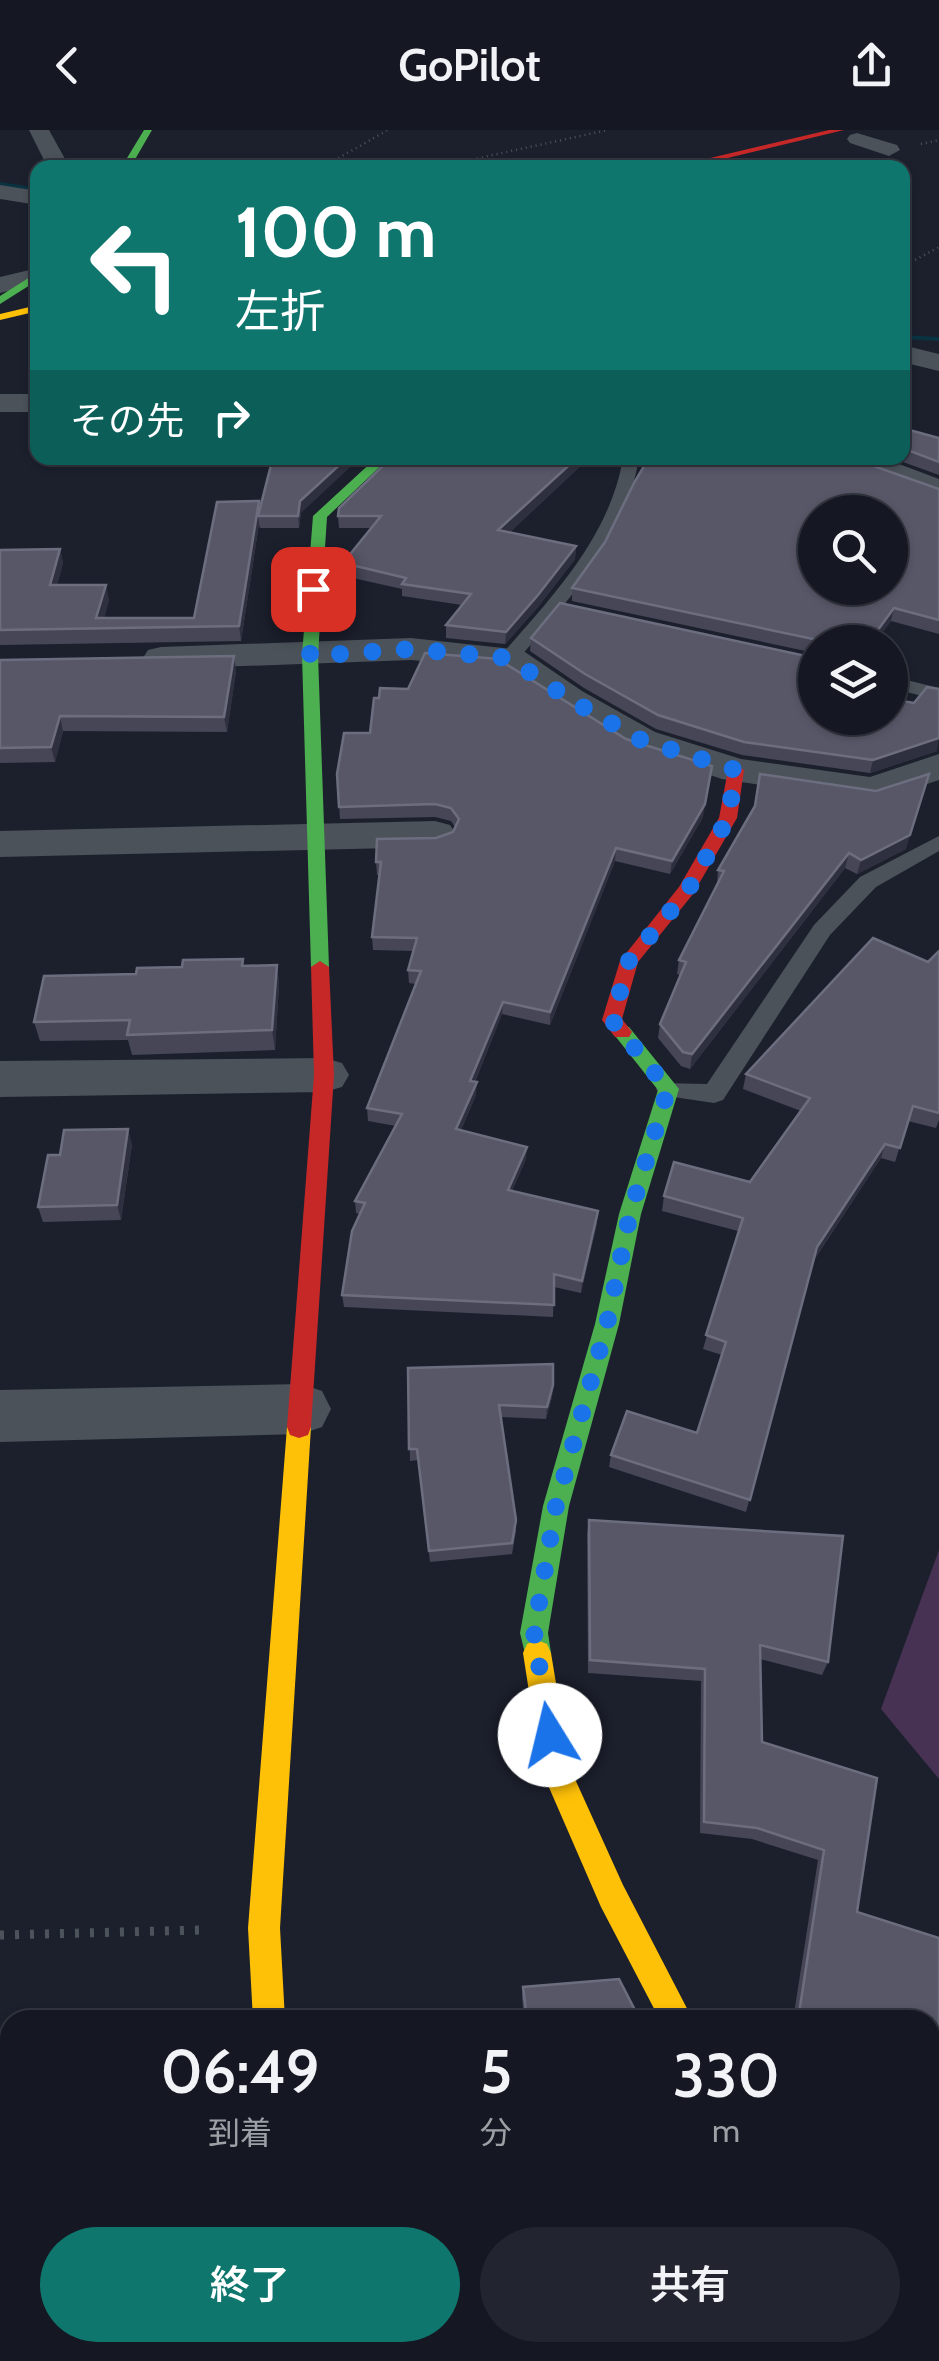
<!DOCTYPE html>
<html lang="ja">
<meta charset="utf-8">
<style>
:root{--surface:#151822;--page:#22252f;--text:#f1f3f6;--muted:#9da0a5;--line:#343740;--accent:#0f766e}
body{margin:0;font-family:Cabin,"Noto Sans JP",sans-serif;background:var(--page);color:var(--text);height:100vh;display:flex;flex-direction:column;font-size:38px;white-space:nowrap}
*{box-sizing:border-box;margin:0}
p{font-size:32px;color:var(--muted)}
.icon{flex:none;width:55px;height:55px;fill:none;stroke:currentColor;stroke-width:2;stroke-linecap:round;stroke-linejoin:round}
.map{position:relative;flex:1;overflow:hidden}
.side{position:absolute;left:0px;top:1880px;width:940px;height:352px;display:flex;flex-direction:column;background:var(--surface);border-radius:30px 30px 0 0;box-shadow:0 2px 8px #0004,0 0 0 2px var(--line)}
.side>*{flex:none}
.top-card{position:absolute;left:30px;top:30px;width:880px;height:305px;border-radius:20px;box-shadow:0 2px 8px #0004,0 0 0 2px var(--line);background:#0f766e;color:#fff;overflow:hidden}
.tools{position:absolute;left:798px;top:365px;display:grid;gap:20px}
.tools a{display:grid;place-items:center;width:110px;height:110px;border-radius:50%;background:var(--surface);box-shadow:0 2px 8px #0004,0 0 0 2px var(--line);font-size:50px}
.pin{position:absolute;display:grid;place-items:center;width:85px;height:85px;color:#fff;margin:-42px;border-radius:20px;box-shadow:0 5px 15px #0006}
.me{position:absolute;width:110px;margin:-55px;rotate:351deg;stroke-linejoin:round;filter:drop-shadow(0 0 8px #0008)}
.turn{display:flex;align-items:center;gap:35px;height:210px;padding:0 40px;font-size:45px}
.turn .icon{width:130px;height:130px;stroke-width:2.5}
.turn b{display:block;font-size:70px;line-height:85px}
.then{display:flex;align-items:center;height:95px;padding:0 40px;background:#0003;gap:20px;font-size:38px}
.eta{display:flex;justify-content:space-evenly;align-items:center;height:170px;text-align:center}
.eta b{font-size:60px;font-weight:600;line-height:70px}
.button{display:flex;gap:20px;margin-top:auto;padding:20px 40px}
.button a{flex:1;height:115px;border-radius:60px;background:var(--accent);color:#fff;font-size:40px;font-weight:600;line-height:115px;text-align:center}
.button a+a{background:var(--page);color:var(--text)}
header{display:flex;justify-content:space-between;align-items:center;height:130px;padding:0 40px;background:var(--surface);font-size:45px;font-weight:600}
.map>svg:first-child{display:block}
.green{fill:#473254}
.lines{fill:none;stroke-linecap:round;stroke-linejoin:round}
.stream{fill:#0a3342;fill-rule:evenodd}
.path-far1{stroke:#4d535b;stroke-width:2.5;stroke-dasharray:1 4;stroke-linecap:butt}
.path{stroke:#4d535b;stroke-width:9;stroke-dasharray:4 11;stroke-linecap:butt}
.lane{fill:#4b5259;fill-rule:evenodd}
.street{fill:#4b5259;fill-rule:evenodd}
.fast{fill:#4caf50;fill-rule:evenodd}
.slow{fill:#ffc107;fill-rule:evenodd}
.jam{fill:#c62828;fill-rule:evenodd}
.wall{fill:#464657}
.shaded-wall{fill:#2f303f}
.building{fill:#575768;stroke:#6c6e7f;stroke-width:2.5;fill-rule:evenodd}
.route{stroke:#1a73e8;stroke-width:18;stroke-dasharray:0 32.4}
</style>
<header><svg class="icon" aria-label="back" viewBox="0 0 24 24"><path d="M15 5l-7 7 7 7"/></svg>GoPilot<svg class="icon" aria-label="share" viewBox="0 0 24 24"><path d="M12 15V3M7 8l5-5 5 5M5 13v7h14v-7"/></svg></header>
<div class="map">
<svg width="939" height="2231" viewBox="0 0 939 2231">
<rect width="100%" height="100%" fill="#1c202d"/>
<!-- green -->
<path class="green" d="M939,1420v229l-58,-70z"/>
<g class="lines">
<!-- stream -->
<g class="stream">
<path d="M0,52l38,6v4l-38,-6z"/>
<path d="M902,205l37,2v4l-37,-2z"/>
</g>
<!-- path-far1 -->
<g class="path-far1">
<path d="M921,14l18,-4"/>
<path d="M321,38l67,-38"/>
<path d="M433,38l175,-38"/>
<path d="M902,137l37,-20"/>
</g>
<!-- path -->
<path class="path" d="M0,1805l203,-5"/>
<!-- lane -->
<g class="lane">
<path d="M623,328h16c-13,80 -72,144 -123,204h-14v-8c51,-58 108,-118 121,-196z"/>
<path d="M890,546l49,12v12l-49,-12z"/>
<path d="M939,706v15l-63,36 -46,48 -107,165 -9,3 -54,-8 -4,-6 4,-6 47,1 107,-159 46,-48z"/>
</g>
<!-- street -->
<g class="street">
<path d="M29,0h20l21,38h-22z"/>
<path d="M857,3l40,12 3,5 -11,6 -39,-13 -3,-4 3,-4z"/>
<path d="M0,55l38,6v14l-38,-6z"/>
<path d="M38,138v15l-38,10v-16z"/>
<path d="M902,215l37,9v17l-37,-9z"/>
<rect x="0" y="264" width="38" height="18"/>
<path d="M842,328h41l56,21v21l-93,-35z"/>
<path d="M411,508l111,12 60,41 73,41 86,27 129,18 69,-23v26l-66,22 -151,-23 -95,-31 -71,-41 -57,-39 -88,-8 -250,9 -13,-3 -5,-8 5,-8 13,-3z"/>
<path d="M435,691l15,4 6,9 -6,9 -15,4 -435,10v-26z"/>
<path d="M324,928l18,5 7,12 -7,12 -18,5 -324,5v-36z"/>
<path d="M301,1254l21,7 9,18 -9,18 -21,7 -301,8v-52z"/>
<path d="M339,2222h89l3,9h-90z"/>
<path d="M698,2222h90l1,9h-90z"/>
</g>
<!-- fast -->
<g class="fast">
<path d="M144,0h8l-22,38h-9z"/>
<path d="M38,142v8l-38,24v-8z"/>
<path d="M376,328h13l-62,59 -9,138 11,312 -9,6 -9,-6 -9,-312 11,-139z"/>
<path d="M622,895l7,2 50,62 -38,125 -22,110 -50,182 -21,127 3,20 -4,9 -10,4 -10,-4 -7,-29 23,-127 52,-182 24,-110 39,-124 -46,-58z"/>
</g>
<!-- slow -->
<g class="slow">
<path d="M38,175v6l-38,9v-6z"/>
<path d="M299,1286l9,3 3,8 -31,501 5,92h-32l-5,-92 39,-501 3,-8z"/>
<path d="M537,1510l10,4 4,9 19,115 53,117 70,135h-33l-59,-113 -60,-138 -18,-116 4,-9z"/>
</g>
<!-- jam -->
<g class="jam">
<path d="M829,0h15l-158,38h-18z"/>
<path d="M736,635l8,5 -7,48 -44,76 -55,68 -16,57 10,13 -3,5h-14l-13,-17 18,-59 59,-74 40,-69 9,-48z"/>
<path d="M320,831l9,6 5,108 -23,352 -3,8 -9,3 -9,-3 -3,-8 27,-352 -3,-108z"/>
</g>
</g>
<!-- wall -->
<g class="wall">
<path d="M902,298l37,10v37l-47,-17h10z"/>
<path d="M391,328h198l-80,75 67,13 -1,13 -37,48 -33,37 -59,-6v-13l16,-20 -60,-9v-7l-58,-13 -1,-13 28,-35h-32l-1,-12z"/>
<path d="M731,328l208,31v145l-48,-13 -16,21h-60v11l-243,-52v-13z"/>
<path d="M260,380l41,3 -2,15h-39l-1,-4 -18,117 -241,4v-95l60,-1 3,14 -6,22 52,15 -5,18h90z"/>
<path d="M531,508l284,80 122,33 -67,22 -128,-18 -86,-26 -72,-41 -54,-37z"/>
<path d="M0,530l236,11 -9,61 -164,-1 -8,31 -55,1z"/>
<path d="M337,644l366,43 -33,57 -55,-13 -65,164 -48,-11 -27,68 1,13 -15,35 65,29 -14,32 85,32 -16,70 -27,-6 -1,30 -209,-10 -2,-12 18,-81 -4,-1 -1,-12 41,-75 -28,-5 -1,-13 49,-124 -7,-1 -1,-13 6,-19 -41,-1 -1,-13 7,-62h-2l-1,-13 77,-30 2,-5 -4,-6 -16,-4 -95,2z"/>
<path d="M754,676l152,43 -49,25 -12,-6 -155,201 -9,-3 -23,-28 2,-14 20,-49 -3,-1 2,-14 38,-75 1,-15z"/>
<path d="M939,821v169l-3,8 -28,-7 -13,41 -14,-4 -67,102 -68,252 -137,-45 2,-12 86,-22 25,-78 -19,-6 35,-118 -76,-20 2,-15 86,-14 51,-71 -58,-22 3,-15 182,-112z"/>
<path d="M243,829l1,7 33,-1 2,20 -4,65 -143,5 -4,-15 -88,1 -6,-19 102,-48z"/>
<path d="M132,1014l-11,76 -78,2 -5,-15 22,-52z"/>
<path d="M408,1238l145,17 -1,12 -6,22 -45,-2 15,114 -4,23 -82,8 -12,-102 -8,1z"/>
<path d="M589,1390l239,142 -6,13 -62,-16 2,83 115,36 -20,134 82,26v164l-2,1 -7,-2v-81h-137l25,-160 -66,-21 -52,-6 1,-152 -113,-8 -1,-139z"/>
<path d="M523,1857l113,25 18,8h-130l-2,-23z"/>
<path d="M0,1902h10v122l-10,1z"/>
<path d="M809,2222h109v9h-108z"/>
</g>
<!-- shaded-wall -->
<g class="shaded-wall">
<path d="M347,328h13l-59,55 -2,15 -1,-12 2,-15z"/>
<path d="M577,328h12l-91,85v-13z"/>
<path d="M259,371l1,15h-2l1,8 -18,117 -2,-15z"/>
<path d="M576,416l-1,13 -37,48 -33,37 1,-12z"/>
<path d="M60,419l3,14 -10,37 -3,-15z"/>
<path d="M106,455l3,15 -8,29 -5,-11z"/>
<path d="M894,478l-3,13 -16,21h-6z"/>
<path d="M234,526l2,15 -9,61 -3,-15z"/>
<path d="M60,586l3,15 -8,31 -4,-15z"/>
<path d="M939,608l-2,13 -67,22 3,-13z"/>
<path d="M712,636l-9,51 -33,57 2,-13z"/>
<path d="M929,644l-23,75 -49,25 4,-14z"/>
<path d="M616,718l-1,13 -65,164v-13z"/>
<path d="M849,723l-4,15 -155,201 2,-15z"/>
<path d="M277,835l2,20 -4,65 -3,-20z"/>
<path d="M503,872l-1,12 -32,80v-13z"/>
<path d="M477,952l-1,13 -20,47v-13z"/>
<path d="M128,999l4,15 -11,76 -4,-15z"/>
<path d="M885,1014l-4,14 -68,103 4,-14z"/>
<path d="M527,1017l-1,12 -19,44 1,-13z"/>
<path d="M598,1081l-1,12 -16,70 1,-12z"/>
<path d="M553,1255l-1,12 -6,22 1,-12z"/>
</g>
<!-- building -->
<g class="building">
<path d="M902,298l37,10v24l-37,-14z"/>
<path d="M280,328h67l-47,43 -2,15h-40l13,-51z"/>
<path d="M391,328h186l-79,72 78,16 -38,49 -32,37 -60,-7 25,-31 -69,-10 4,-6 -63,-15 38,-47h-43l1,-8z"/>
<path d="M649,328h82l42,7 11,-7h67l88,31v131l-45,-12 -25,34h-50l-1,-2 -246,-52 33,-46 30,-61zM815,382h75v76h-75z"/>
<path d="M259,371l-20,125 -239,4v-80l60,-1 -10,36h56l-10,33h98l23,-116z"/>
<path d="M560,473l255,55v60h75v-19l24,4 13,-16 12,2v49l-66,22 -129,-18 -86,-27 -73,-41 -54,-36z"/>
<path d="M425,523l73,6 128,80 86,27 -7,38 -33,57 -56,-13 -66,164 -47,-10 -33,79 7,1 -21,47 71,18 -19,43 90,21 -16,70 -28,-7v31l-212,-10 10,-64 13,-28 -10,-2 47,-87 -35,-6 54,-137 -13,-1 9,-32 -45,-1 9,-75h-5l1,-23 59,-1 17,-6 6,-13 -8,-11 -16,-4 -96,3 -2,-33 7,-41h26l4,-35h5l1,-10 28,1z"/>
<path d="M234,526l-10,61 -164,-1 -9,31 -51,1v-88z"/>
<path d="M760,644l116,17 53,-17 -19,61 -49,25 -12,-7 -157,201 -9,-2 -23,-28 26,-62 -7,-2 45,-89 -6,-1 37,-64z"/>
<path d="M873,808l55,24 11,-11v162l-26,-7 -13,42 -15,-4 -68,103 -67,253 -139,-45 16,-44 70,22 29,-91 -20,-7 37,-117 -79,-22 10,-34 76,20 60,-84 -64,-24z"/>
<path d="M243,829l-1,7 35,-1 -5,65 -145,5 3,-15 -96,2 10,-46 92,-2 1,-6 45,-1 1,-7z"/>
<path d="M128,999l-11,76 -79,2 10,-52h12l4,-25z"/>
<path d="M553,1234v21l-6,22 -48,-2 17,115 -4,23 -83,8 -12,-102h-8l-1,-81z"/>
<path d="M589,1390l254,16 -15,126 -68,-17 2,97 115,36 -20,134 82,26v156l-9,-3v-71h-132l26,-170 -67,-22 -53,-6 1,-153 -115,-9z"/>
<path d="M619,1849l17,33 17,2 1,6h-127l-4,-33z"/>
<rect x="0" y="1902" width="10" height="117"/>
<path d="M545,2222h85v9h-84z"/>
<path d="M816,2222h102v9h-101z"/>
</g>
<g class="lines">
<!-- route -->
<path class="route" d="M313,459l-3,67 102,-7 97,9 60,41 72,41 95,30 -8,48 -40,72 -59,71 -17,59 56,69 -38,125 -23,110 -51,182 -22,126 16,103"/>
</g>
</svg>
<div class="tools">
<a><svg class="icon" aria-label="search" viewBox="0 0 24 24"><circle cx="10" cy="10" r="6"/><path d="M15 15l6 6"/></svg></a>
<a><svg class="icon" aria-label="layers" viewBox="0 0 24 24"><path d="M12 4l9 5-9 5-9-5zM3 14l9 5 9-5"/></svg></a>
</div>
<div class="pin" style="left:313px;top:459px;background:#d93025"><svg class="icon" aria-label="arrive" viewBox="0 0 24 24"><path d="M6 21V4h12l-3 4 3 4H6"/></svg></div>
<svg class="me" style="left:550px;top:1605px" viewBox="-20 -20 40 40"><circle r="19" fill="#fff"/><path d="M0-13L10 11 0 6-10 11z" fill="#1a73e8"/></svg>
<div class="top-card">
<div class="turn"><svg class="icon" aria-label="left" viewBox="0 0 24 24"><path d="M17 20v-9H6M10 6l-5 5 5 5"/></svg><div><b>100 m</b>左折</div></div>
<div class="then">その先<svg class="icon" aria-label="right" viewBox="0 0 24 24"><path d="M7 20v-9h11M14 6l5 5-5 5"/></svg></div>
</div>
<section class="side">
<div class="eta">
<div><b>06:49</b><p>到着</p></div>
<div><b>5</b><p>分</p></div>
<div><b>330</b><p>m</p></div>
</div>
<div class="button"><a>終了</a><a>共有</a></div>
</section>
</div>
